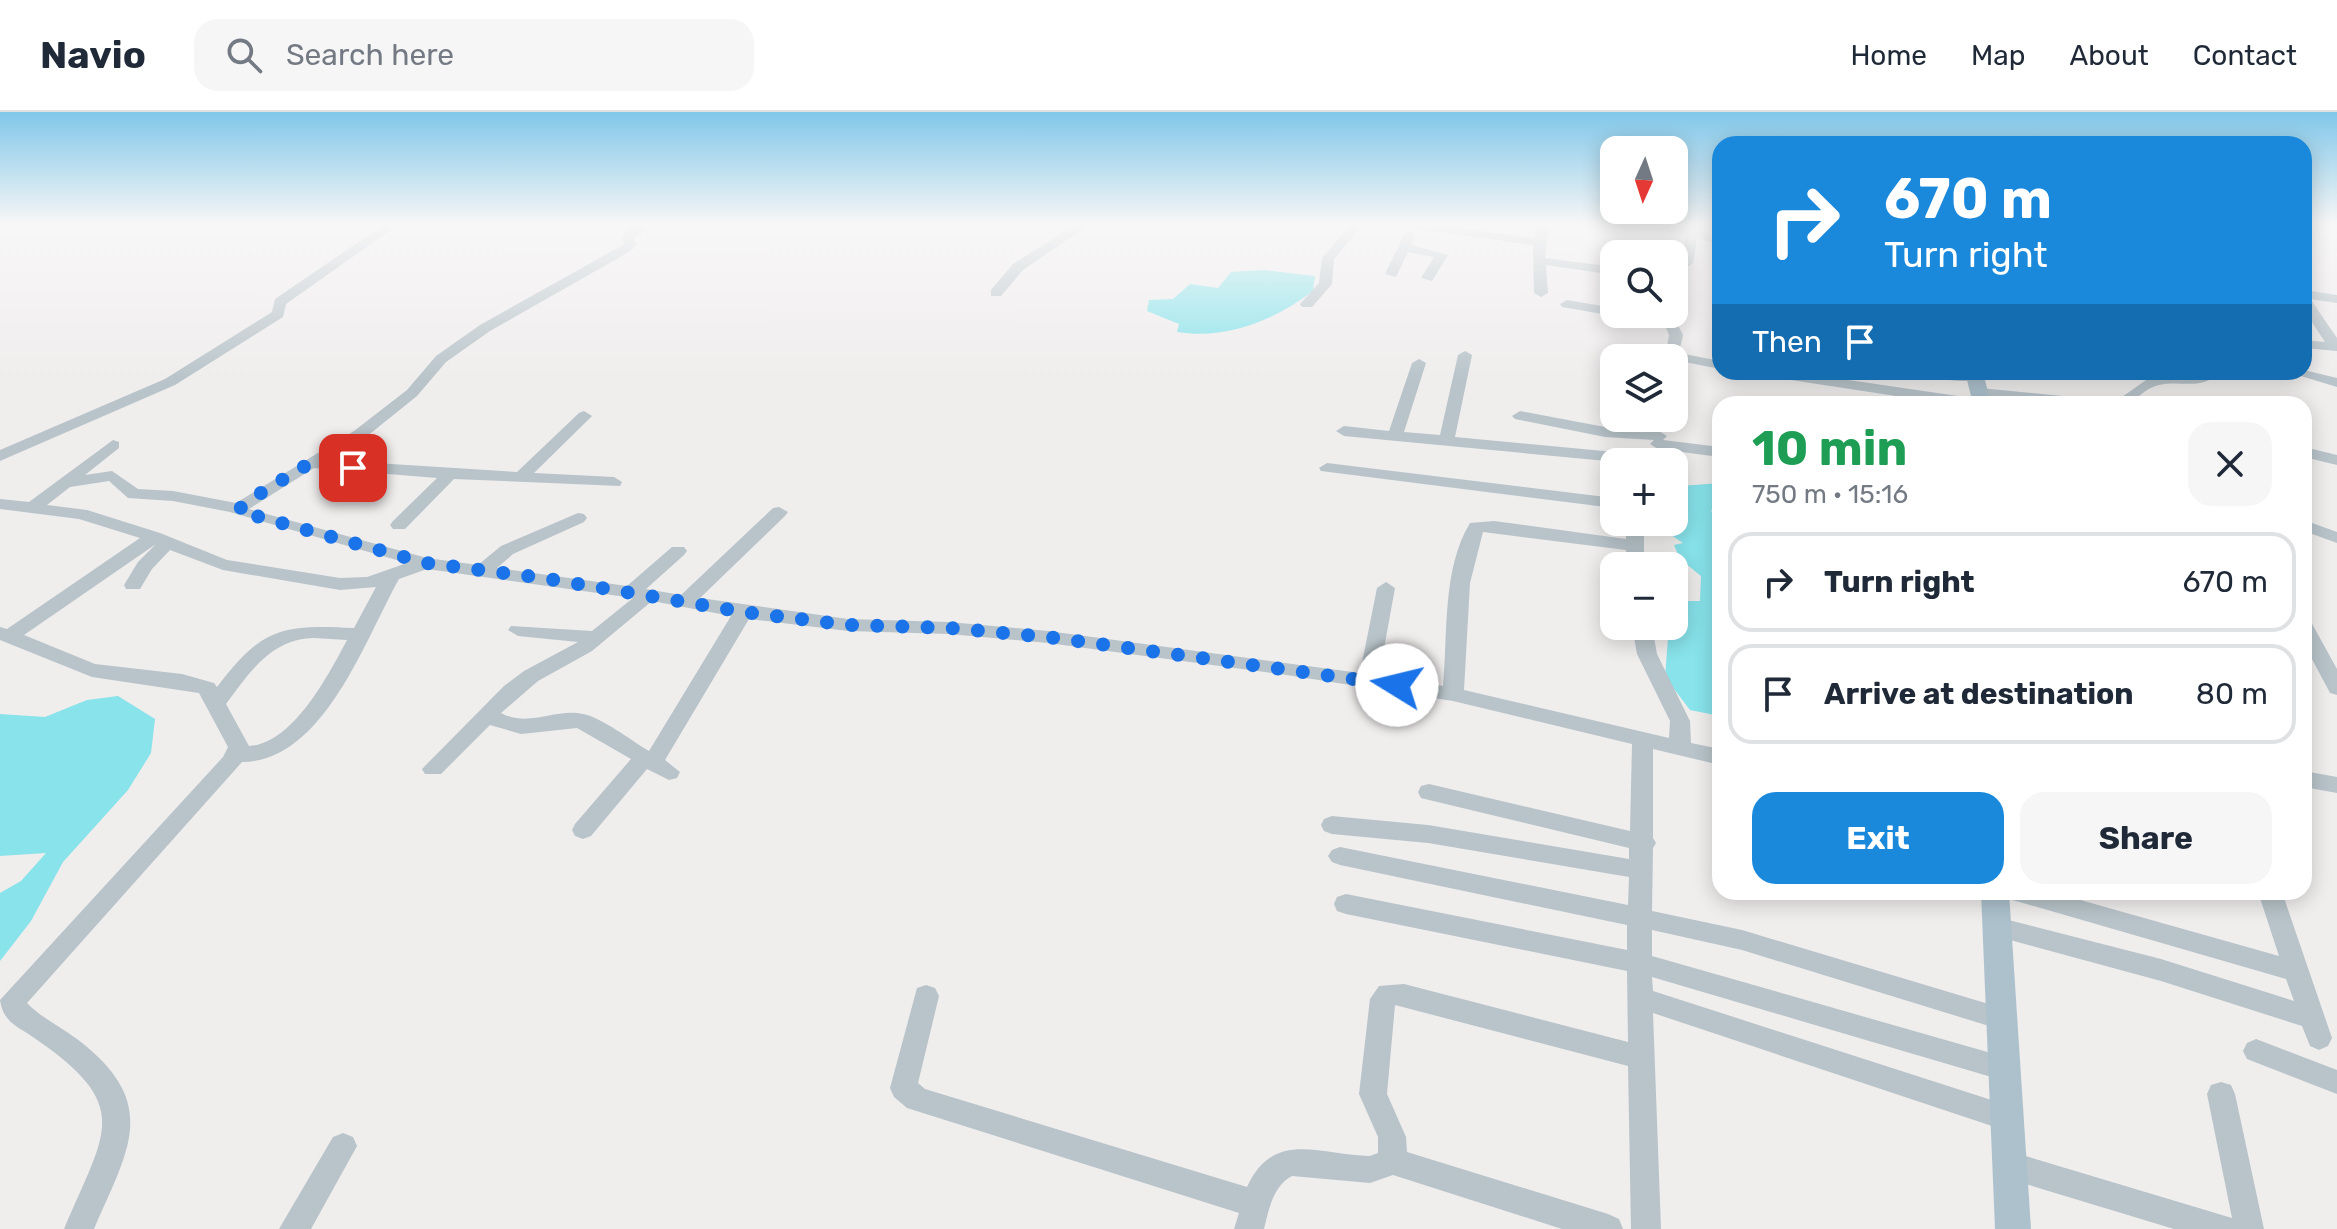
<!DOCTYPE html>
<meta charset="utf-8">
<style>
:root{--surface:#fff;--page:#f6f6f7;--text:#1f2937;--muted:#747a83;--line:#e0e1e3;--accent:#1a89dc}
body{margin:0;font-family:Rubik,sans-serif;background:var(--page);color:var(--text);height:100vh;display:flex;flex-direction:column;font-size:30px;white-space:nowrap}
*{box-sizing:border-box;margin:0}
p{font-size:26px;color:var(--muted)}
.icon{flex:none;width:44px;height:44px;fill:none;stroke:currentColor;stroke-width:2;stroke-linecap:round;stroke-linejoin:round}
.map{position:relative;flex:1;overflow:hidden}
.drawer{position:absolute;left:1712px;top:284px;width:600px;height:504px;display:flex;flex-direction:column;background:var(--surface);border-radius:24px;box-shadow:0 4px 20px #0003}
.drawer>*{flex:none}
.banner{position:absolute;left:1712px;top:24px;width:600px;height:244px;border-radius:24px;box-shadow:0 4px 20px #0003;background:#1a89dc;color:#fff;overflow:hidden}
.needle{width:52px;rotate:183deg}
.controls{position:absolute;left:1600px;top:24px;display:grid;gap:16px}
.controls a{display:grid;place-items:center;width:88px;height:88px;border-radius:16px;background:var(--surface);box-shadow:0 4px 20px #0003;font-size:40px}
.pin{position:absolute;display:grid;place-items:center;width:68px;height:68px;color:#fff;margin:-34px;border-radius:16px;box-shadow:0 4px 12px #0006}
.me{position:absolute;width:88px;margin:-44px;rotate:279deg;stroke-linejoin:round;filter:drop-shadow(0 0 6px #0008)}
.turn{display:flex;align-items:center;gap:28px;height:168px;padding:0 40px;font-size:36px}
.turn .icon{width:104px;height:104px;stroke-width:2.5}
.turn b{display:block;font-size:56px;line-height:68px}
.then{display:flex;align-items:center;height:76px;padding:0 40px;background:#0003;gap:16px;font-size:30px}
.round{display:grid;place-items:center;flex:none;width:84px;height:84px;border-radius:24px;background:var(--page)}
.summary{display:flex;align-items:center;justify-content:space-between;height:136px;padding:0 40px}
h1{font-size:48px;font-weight:700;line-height:60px;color:#1e9e55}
.cta{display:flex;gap:16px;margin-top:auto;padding:16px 40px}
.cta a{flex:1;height:92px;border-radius:24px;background:var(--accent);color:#fff;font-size:32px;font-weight:700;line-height:92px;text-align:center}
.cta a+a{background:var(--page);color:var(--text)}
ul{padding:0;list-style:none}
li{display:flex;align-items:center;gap:24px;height:100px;margin:0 16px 12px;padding:0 24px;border:4px solid var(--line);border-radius:24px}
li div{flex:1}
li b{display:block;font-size:30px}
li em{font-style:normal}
header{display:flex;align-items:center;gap:48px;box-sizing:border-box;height:112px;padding:0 40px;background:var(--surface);border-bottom:2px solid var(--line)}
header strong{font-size:38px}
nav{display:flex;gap:44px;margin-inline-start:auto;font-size:28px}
.search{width:560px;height:72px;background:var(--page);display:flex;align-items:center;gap:20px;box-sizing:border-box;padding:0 28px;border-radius:24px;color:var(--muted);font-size:30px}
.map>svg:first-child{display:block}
.water{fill:#88e3eb}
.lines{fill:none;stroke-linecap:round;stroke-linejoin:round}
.minor{fill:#b8c4ca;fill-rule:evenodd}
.major{fill:#acc1cc;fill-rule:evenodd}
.route{stroke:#1a73e8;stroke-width:14;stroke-dasharray:0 25.2}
</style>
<header>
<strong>Navio</strong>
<div class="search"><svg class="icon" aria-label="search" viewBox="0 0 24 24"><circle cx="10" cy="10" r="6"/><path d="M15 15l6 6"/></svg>Search here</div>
<nav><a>Home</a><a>Map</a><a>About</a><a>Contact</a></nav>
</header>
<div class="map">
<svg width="2337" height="1117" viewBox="0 0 2337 1117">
<rect width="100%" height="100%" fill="#f0eded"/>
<!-- water -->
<g class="water">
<path d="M1264,158l51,6 -2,15c-38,29 -86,49 -136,41l2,-8 -32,-13 2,-11 24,-1 17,-15 28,4 13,-16z"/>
<path d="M1720,371v28l-9,-1 9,19v187l-30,-6 -25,-33 4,-51h5v-25h26l1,-25 -21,-17 -6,-14 9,-2 -18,-12v-9h9v-23l7,-13z"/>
<path d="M118,584l37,23 -4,34 -23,37 -65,72 -32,59 -31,40v-68l21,-12 25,-28 -46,3v-142l45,3 42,-17z"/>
</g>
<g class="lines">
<!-- minor -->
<g class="minor">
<path d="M385,112h14l-113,80 -3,13 -108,68 -175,76v-11l165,-71 107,-67 3,-13z"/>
<path d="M638,112h13l-18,15 4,5 -8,8 -139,79 -44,31 -29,34 -51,41 -38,23 189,12 62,-59 5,-2 8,5 -3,3 -55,54 80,4 8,5 -2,4 -166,-7 -49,50h-12l-3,-4 3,-4 44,-43 -123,-10 -65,41 178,49 51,7 23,-19 77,-33 6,1 3,4 -3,4 -71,32 -16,14 130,18 45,-39h12l3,4 -3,4 -38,34 35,6 92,-87 6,-1 9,5 -3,4 -85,82 148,21 101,3 99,9 312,42 17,-85 9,-6 9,6 -16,88 64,10c5,-52 -1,-117 27,-163l24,-2 132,18v-17h18v44h-18v-16l-143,-18 -13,51 -6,107 205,48 1,-17 -33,-67 -5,-28h20l5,28 33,67 1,22 29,6v16l-67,-16v89l3,5 -3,5 -1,63 90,19 260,78 9,3 4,8 -4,8 -9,3 -260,-80 -90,-20v26l353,101 10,3 4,9 -4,9 -10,3 -353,-104 1,14 354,114 10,4 4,9 -4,9 -10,4 -354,-118 8,216h-30l-3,-163 -233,-61 -8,89 19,43 1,15 201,62 11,5 4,10h-61l-169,-54 -23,8 -78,-7c-19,10 -23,33 -28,53h-30l5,-16 -332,-105 -13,-11 -4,-9 27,-100 9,-3 9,3 4,8 -20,83 -1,4 7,6 322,98c27,-59 74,-31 123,-31l8,-3v-16l-19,-43 11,-95 9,-13 25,-2 224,58 -1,-71 -281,-57 -9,-3 -3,-7 3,-7 9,-3 281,56v-25l-287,-60 -8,-3 -4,-6 4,-6 8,-3 288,58 1,-28 -201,-34 -96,-9 -8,-3 -3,-6 3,-6 8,-3 96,9 201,34v-11l-200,-48 -8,-2 -3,-6 3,-6 8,-2 201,47 2,-87 -179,-43 -173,-27 -232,-31 -99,-9 -101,-3 -99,-12 -84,141 15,12 -3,6 -8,2 -22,-11 -56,67 -8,3 -8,-3 -3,-6 3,-6 56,-65 -54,-31 -56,6 -31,-9 -49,49h-16l-3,-5 82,-83 20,-15 54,-29 -60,-6 -10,-6 3,-4 81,5 41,-33 -206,-29 -28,10c-33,58 -75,183 -157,183l-215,241c13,14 34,24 50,36 84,64 52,109 17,190h-30c42,-100 71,-123 -34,-194 -16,-10 -27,-15 -30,-35l223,-243 5,-10 -29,-54 -107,-16 -92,-37v-13l7,2 133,-91 -61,-19 -79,-10v-10l29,3 84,-62 6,2v6l-34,27 27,-4 26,18 35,2 63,12 118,-72 53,-41 29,-34 44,-31 141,-79 3,-2 -2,-8zM109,369l19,17 45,3 57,11 177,51 -40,14 -27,1 -113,-18 -67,-27 -73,-23 -40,-5 23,-18zM156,432l-18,18 -14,23 2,4h14l12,-20 18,-19 53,20 117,20 36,-3 -22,41c-73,-4 -92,0 -137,59l-3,-4 -32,-9 -87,-10 -71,-29zM652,489l79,15 -82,135c-17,-10 -48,-34 -66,-37 -28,-6 -54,14 -82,-1l37,-32 54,-30zM314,526l33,2c-18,34 -54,104 -98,106l-23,-42c24,-32 45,-65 88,-66z"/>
<path d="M1076,112h14l-67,46 -22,26h-10v-6l22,-26z"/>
<path d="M1351,112h12l-29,35 -2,25 -20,23h-10l-2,-3 19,-21 3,-25z"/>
<path d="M1402,112h30l102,14 4,-14h12l-5,34 69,9v8l-68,-10 2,28 -7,4 -7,-4 -1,-48 -125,-17z"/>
<path d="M1618,112l66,2 36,11v8l-23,-7 -4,25 -6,4 -6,-4 5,-29 -62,-6z"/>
<path d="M1410,119l6,4 -5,10 37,10 -16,26 -11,-3 13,-21 -26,-5 -12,25 -11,-3 19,-39z"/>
<path d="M2304,178l33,5v8l-33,-5z"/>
<path d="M2304,187l7,1 26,38v13l-33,-3v-8l21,2 -21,-32z"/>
<path d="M1567,188l47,8v6h35l26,5 8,16 -4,18 41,8v8l-55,-11 4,-23 -4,-10 -46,-11 -5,2 -52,-9 -2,-3z"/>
<path d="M1465,239l7,4 -17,82 202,19 8,5 -48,1 -273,-26 -8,-5 8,-5 45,5 23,-68 7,-4 7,4 -22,69 36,3 18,-80z"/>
<path d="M2304,258l33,8v9l-49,-15z"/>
<path d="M1758,260h36l184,27 8,5h-38l-183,-28z"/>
<path d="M1922,260h49l12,5c-11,8 -50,3 -61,-5z"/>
<path d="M2203,260h17c-19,19 -37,8 -61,13 -20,5 -19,19 -47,19l37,-26 46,-1z"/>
<path d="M1980,276l112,11 8,5h-54l-71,-8v-6z"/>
<path d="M1520,299l85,16 54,4 8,5 -4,4 57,7v10l-62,-8 -8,-5 4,-4 -49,-3 -90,-18 -3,-3z"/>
<path d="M2304,335l33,8v10l-33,-8z"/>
<path d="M1327,351l287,35v10l-293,-37 -2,-3z"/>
<path d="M2304,408l33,12v11l-33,-12z"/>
<path d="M2304,508l7,2 26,47v26l-7,-2 -26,-49z"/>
<path d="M2304,659l33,6v16l-33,-6z"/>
<path d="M2004,780h48l227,64 -21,-64h24l50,146 -4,8 -9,4 -9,-4 -8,-20 -141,-45 -173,-47 -3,-7 3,-7 9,-3 164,42 133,42 -8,-22 -270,-78 -8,-2z"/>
<path d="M2256,927l81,31v24l-90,-35 -4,-8 4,-8z"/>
<path d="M2221,970l10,3 4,9 29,135h-90l-165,-50 -10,-4 -4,-10 4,-10 10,-4 223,67 -25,-124 4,-9z"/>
<path d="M343,1021l10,4 4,9 -46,83h-32l54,-92z"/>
</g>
<!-- major -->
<g class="major">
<path d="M1965,260h18l8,32h-18z"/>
<path d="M1981,780h28l22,337h-36z"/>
</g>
</g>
<!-- sky -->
<linearGradient id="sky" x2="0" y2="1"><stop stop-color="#81c7e9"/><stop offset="0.42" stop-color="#f8f7f7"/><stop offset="1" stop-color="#f8f7f7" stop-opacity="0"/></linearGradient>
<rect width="2337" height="268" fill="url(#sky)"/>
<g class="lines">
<!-- route -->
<path class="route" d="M353,356l-43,-5 -64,39 -8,9 188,52 117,15 200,34 105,13 101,3 99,9 349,48"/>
</g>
</svg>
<div class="controls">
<a><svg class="needle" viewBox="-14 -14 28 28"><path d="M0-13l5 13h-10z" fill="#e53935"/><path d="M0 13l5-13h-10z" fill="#747a83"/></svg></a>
<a><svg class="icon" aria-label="search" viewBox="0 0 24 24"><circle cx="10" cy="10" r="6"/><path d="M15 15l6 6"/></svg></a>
<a><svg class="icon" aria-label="layers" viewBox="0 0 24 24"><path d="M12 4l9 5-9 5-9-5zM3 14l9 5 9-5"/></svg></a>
<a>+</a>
<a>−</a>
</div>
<div class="pin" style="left:353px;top:356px;background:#d93025"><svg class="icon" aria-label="arrive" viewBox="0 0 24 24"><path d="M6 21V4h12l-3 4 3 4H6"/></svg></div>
<svg class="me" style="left:1397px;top:573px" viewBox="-20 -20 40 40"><circle r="19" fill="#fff"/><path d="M0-13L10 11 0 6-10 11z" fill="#1a73e8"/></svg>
<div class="banner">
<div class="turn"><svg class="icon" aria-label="right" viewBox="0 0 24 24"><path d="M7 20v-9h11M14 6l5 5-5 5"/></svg><div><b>670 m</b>Turn right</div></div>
<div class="then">Then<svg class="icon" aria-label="arrive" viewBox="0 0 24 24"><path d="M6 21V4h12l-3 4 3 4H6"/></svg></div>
</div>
<section class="drawer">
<div class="summary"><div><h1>10 min</h1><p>750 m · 15:16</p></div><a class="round"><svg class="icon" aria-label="close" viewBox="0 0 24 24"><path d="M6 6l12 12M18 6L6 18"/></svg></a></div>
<ul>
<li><svg class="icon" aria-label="right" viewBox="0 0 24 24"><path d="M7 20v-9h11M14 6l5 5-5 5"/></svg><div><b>Turn right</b></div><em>670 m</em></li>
<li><svg class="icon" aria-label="arrive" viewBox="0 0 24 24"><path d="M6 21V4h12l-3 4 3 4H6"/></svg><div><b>Arrive at destination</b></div><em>80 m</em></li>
</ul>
<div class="cta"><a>Exit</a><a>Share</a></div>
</section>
</div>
